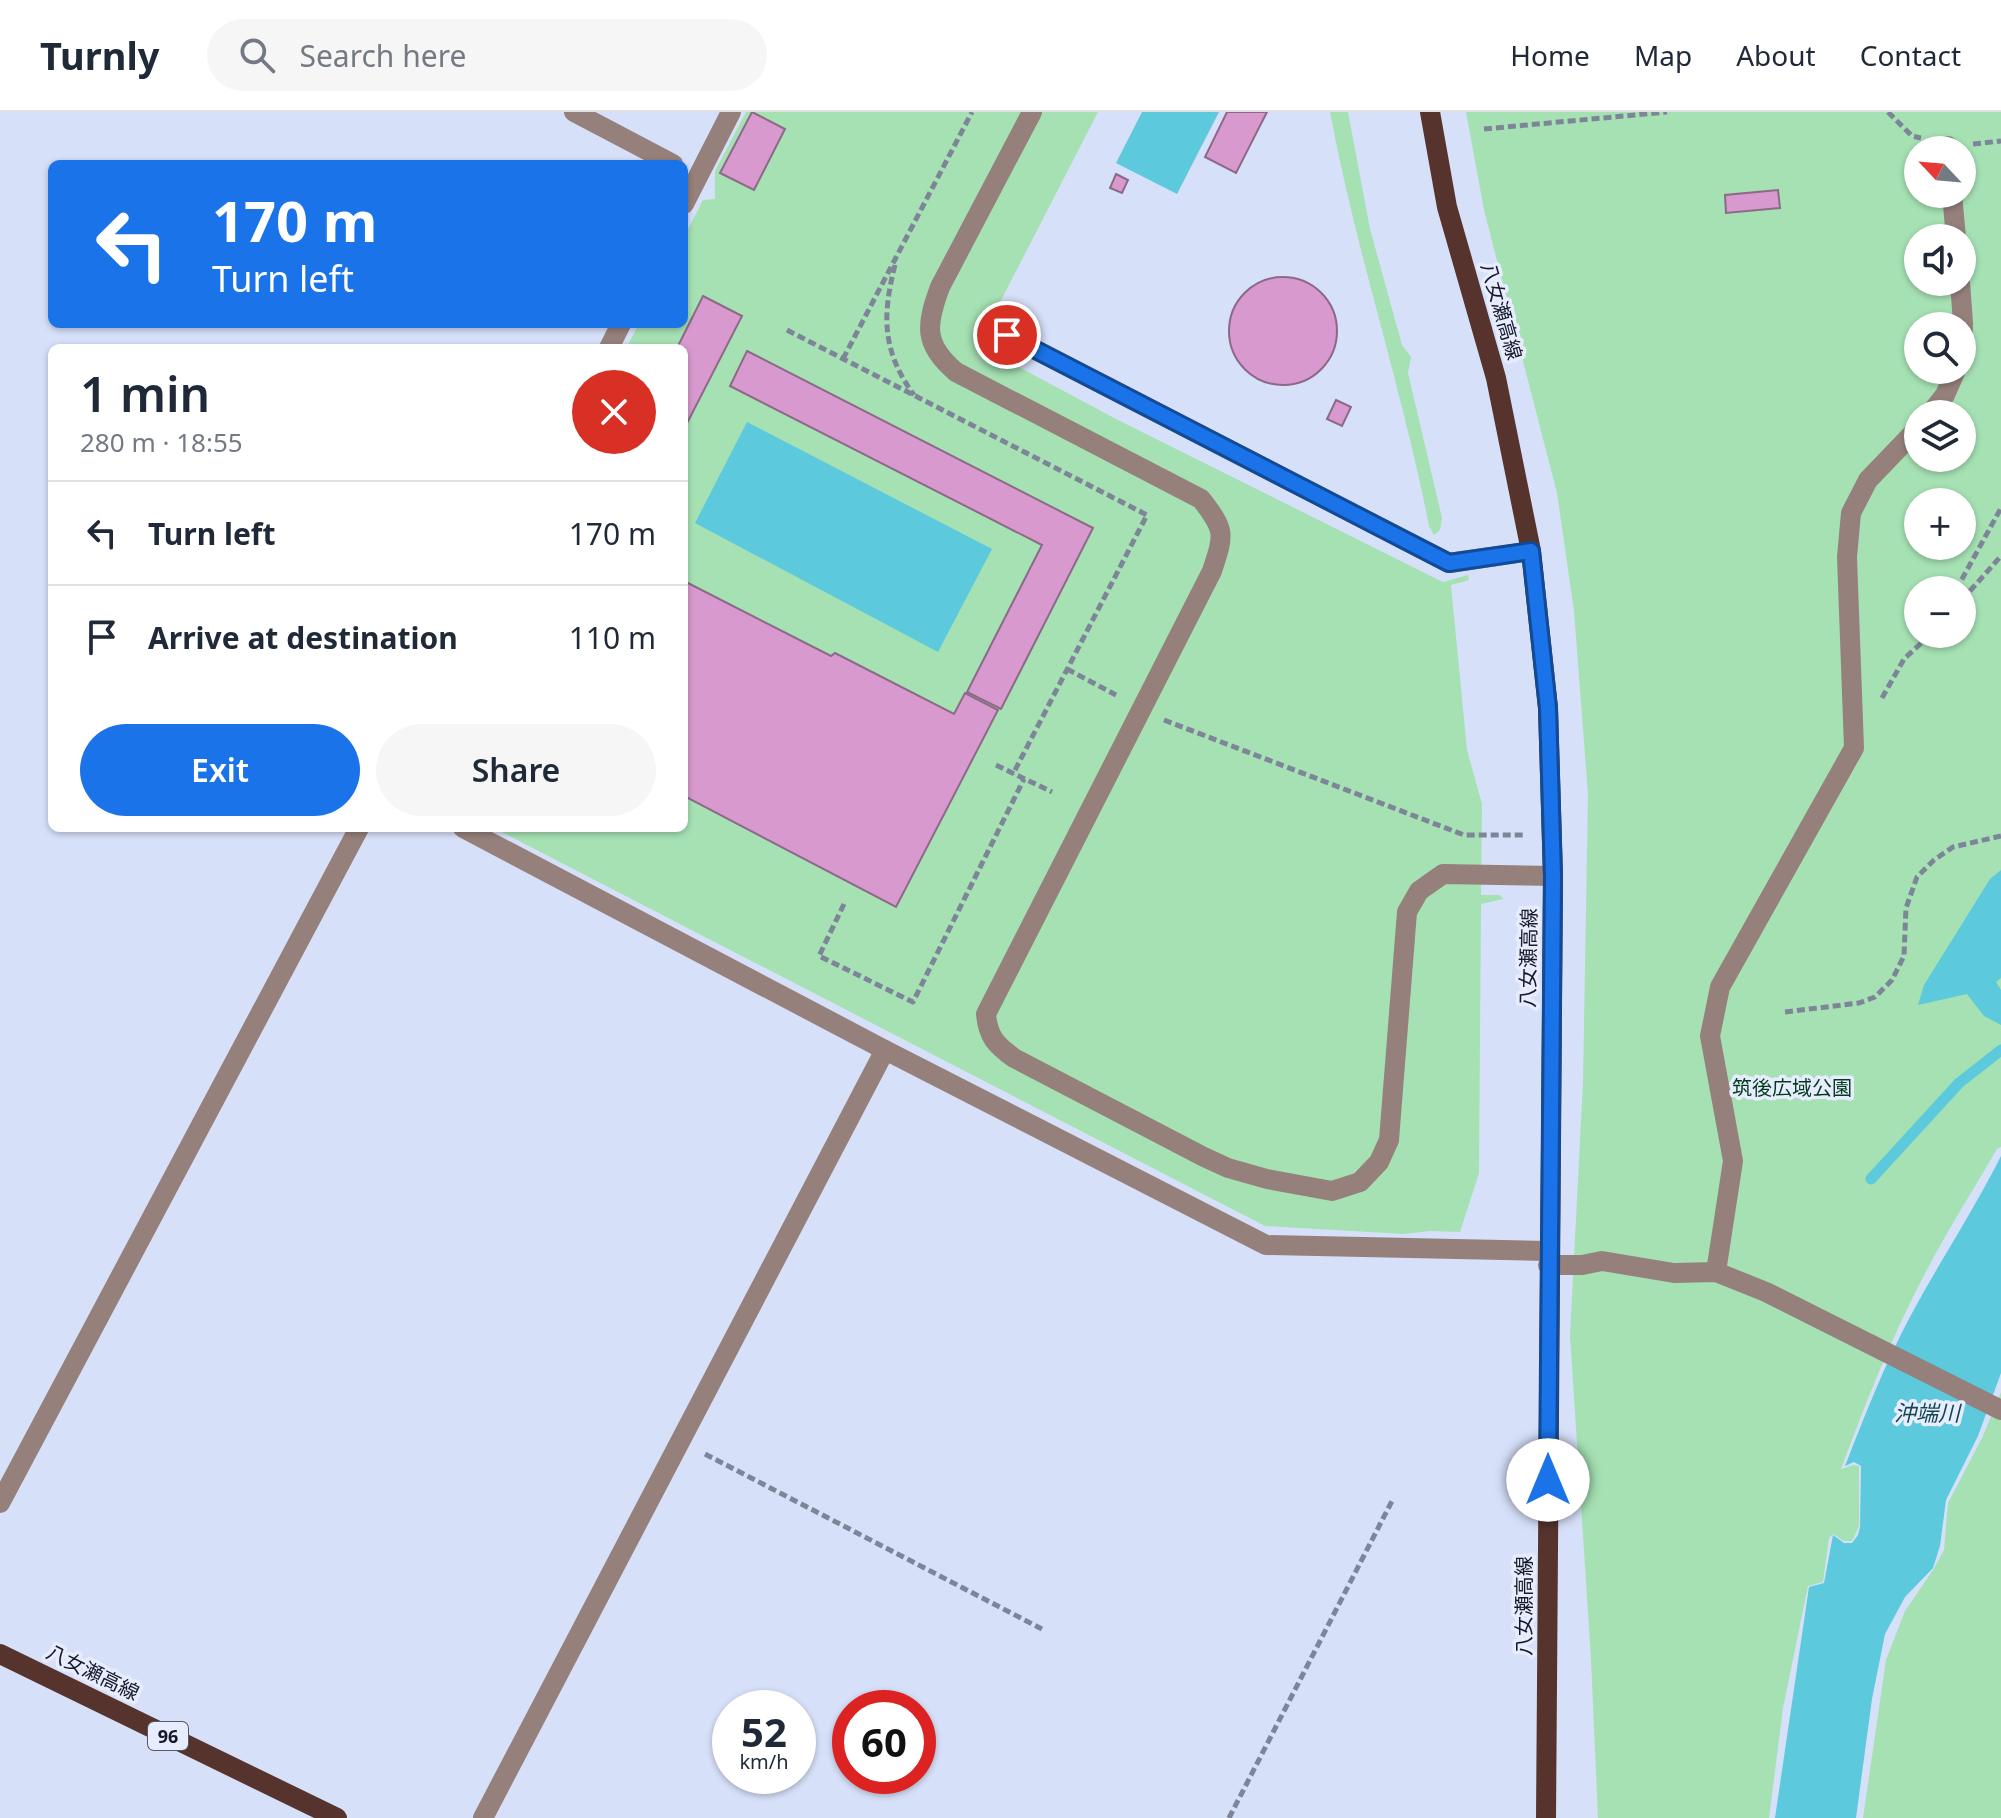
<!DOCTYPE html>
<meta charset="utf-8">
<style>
:root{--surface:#fff;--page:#f6f6f7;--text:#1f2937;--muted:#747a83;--line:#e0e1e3;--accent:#1a73e8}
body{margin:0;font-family:"Noto Sans","Noto Sans JP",sans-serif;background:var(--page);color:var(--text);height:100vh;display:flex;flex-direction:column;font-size:30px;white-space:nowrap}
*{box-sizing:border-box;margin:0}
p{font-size:26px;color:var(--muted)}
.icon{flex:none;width:44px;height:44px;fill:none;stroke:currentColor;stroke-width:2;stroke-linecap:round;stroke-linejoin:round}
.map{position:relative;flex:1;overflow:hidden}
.drawer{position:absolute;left:48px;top:232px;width:640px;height:488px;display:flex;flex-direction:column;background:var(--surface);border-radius:12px;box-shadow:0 2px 6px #0004}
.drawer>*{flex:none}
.hud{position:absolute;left:48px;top:48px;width:640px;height:168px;border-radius:12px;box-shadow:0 2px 6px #0004;background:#1a73e8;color:#fff;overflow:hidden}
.needle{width:52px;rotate:296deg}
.buttons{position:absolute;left:1904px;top:24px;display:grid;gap:16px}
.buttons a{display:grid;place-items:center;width:72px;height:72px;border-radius:50%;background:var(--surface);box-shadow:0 2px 6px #0004;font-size:40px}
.speed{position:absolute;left:712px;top:1578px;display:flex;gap:16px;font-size:40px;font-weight:700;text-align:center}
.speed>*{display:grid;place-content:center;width:104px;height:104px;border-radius:50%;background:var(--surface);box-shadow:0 2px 6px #0004;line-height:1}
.speed small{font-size:20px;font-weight:400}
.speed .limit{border:12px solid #d22;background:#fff;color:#111}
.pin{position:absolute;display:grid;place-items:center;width:68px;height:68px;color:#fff;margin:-34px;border:4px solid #fff;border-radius:50%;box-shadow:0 2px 8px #0007}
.me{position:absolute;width:88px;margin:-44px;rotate:0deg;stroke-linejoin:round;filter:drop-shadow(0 0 6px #0008)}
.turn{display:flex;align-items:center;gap:28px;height:168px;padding:0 32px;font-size:36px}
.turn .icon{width:104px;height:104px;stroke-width:2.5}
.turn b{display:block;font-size:56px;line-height:68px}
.round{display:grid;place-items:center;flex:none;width:84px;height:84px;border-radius:42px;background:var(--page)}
.summary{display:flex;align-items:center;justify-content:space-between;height:136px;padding:0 32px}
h1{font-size:48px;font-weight:600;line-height:60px}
.primary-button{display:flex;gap:16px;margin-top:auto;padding:16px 32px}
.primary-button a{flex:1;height:92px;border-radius:48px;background:var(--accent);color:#fff;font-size:32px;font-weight:600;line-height:92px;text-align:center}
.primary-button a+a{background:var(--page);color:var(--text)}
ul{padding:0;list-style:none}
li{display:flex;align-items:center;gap:24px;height:104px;padding:0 32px;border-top:2px solid var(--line)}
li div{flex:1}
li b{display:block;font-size:30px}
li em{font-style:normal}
header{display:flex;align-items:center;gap:48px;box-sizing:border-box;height:112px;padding:0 40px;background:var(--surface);border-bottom:2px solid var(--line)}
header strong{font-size:38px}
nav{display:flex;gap:44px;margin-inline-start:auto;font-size:28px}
.search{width:560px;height:72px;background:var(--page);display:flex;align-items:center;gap:20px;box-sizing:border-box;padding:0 28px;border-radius:44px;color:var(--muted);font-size:30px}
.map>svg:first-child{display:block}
.green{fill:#a5e1b3;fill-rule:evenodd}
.water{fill:#5dc9dd}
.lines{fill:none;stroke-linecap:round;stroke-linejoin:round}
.stream{stroke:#5dc9dd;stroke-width:11}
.building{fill:#d799ce;stroke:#8c6a87;stroke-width:2}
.path{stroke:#7e8599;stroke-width:5;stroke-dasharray:8 4;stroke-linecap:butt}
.minor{stroke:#96807c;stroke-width:20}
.major{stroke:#56342d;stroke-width:20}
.route-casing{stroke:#114b97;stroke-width:20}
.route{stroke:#1a73e8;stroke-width:14}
.labels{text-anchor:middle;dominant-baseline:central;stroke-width:7;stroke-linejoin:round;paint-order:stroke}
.shield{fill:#e7edfe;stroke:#545968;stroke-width:2}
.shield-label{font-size:18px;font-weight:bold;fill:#151928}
.street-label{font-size:20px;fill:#151928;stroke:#e7edfe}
.park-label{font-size:20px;fill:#043c1b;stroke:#e7edfe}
.water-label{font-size:22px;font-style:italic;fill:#164750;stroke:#e7edfe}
</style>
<header>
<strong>Turnly</strong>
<div class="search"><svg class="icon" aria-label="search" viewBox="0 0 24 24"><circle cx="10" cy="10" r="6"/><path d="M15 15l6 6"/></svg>Search here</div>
<nav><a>Home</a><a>Map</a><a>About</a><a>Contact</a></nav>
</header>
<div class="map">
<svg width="2001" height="1706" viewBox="0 0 2001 1706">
<rect width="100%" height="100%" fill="#d7e0f9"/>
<!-- green -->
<g class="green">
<path d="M746,0h352l-120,233 138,74 327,163 25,-7 1,5 -18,5 16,165 15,54 -1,91h19l3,4 -22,5 -2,269 -19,59 -30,-1 -26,3 -139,-8 -771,-398h190v-480h-58l13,-24h45v-87l19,-37 12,-1v-28z"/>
<path d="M1330,0h18l22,117 32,116 9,12 -3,16 34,145 -2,12 -6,5 -5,-9c-27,-139 -73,-274 -99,-414z"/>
<path d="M1466,0h535v1035l-4,2c-22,38 -47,77 -68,117 -35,65 -62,133 -88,203l13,-4 5,1v60l-7,15h-8l-11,-7 -4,4 -6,44 -15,4 -25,122 -14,110h-171l-7,-159 -21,-323 13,-254 5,-288 -14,-183 -17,-118 -73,-283zM1918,38h44v44h-44zM1918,126h44v44h-44zM1918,214h44v44h-44zM1918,302h44v44h-44zM1918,390h44v44h-44zM1918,478h44v44h-44z"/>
<path d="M2001,1280v426h-138l23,-158 19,-49 28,-41 11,-20 4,-47 34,-65z"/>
</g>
<!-- water -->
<g class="water">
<path d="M1142,0h77l-42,82 -61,-31z"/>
<path d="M747,310l245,127 -54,103 -243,-129z"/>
<path d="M2001,758v108l-5,4 5,8v35l-17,-9 -17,-22 -49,11 6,-20 66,-106z"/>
<path d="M2001,1044v217l-23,63 -32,64 -6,46 -7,22 -28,29 -20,37 -13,65 -16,119h-81l34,-231 15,-4 9,-48 11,8h8l6,-8 2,-8 1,-61 -7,-4 -9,4c20,-51 40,-103 66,-151 29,-54 63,-105 90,-159z"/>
</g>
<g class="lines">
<!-- stream -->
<path class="stream" d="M1871,1067l88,-96 42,-33"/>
</g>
<!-- building -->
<g class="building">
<path d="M752,0l33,17 -31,61 -34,-17z"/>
<path d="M1227,0h40l-31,61 -31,-16z"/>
<path d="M1116,62l12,6 -6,13 -12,-5z"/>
<path d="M1778,78l2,18 -54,5 -1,-18z"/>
<circle cx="1283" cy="219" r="54"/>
<path d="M703,184l39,20 -58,113v-81h-7z"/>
<path d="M747,239l346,177 -92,181 -34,-17 75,-147 -312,-159z"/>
<path d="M1336,288l15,7 -9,19 -15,-7z"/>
<path d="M684,469l147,75 4,-3 119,61 11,-21 33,17 -102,197 -212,-111z"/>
</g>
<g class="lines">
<!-- path -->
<g class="path">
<path d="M1888,0l24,24 9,2"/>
<path d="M1484,17l183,-17"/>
<path d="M1973,32l28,-3"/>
<path d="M895,153c-13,51 -13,86 19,130"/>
<path d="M787,218l360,185 -134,259"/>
<path d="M843,247l129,-247"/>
<path d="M1956,478l45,-82"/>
<path d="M1962,488l39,-44"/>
<path d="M1067,557l49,26"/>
<path d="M1882,586l22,-39 27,-25"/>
<path d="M1164,608l300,115h60"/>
<path d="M996,653l56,27"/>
<path d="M844,792l-25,52 94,46 111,-223"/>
<path d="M1785,900l74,-9 16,-6 17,-17 12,-24 2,-48 11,-31 17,-17 19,-13 48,-11"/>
<path d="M705,1342l337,175"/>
<path d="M1229,1706l163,-317"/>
</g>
<!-- minor -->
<g class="minor">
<path d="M574,0l99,52"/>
<path d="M1032,0l-92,175c-14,38 -17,57 16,85l245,127c25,32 23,35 11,72l-226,443c2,23 10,31 28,44l190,99 24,11 39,11 65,12 28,-9 19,-20 10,-22 18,-228 12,-21 24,-17 110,2"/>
<path d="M1948,34v4"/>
<path d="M1952,82l4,44"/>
<path d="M684,92l47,-92"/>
<path d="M1960,170l3,41 -1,29"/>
<path d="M1007,223l442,228 82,-12"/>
<path d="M609,236l12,-24"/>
<path d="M1930,302l15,-19 11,-25"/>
<path d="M463,716l422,222 381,195 282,6"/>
<path d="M1548,1153h34l20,-4 72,12 42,-1 50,20 235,118"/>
<path d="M1716,1160l17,-111 -23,-125 10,-49 134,-239 -7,-191 4,-44 17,-33 50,-52"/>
<path d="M0,1391l359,-675"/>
<path d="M483,1706l402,-768"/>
</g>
<!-- major -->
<g class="major">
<path d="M1430,0l17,95 49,171 35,173 17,157 5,168 -7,942"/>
<path d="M0,1542l337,164"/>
</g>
</g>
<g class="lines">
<defs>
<path id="route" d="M1007,223l442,228 82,-12 17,157 5,168 -5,604"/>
</defs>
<!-- route casing -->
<use href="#route" class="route-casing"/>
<!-- route -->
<use href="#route" class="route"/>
</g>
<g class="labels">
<!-- shield labels -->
<rect class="shield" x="148" y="1610" width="40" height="28" rx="6"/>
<g class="shield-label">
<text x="168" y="1624">96</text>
</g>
<!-- street labels -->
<g class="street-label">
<text transform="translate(1502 199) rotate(74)">八女瀬高線</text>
<text transform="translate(1528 846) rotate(-89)">八女瀬高線</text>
<text transform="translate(1523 1494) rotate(-90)">八女瀬高線</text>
<text transform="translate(93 1560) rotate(26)">八女瀬高線</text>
</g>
<!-- park labels -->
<g class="park-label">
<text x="1792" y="975">筑後広域公園</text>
</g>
<!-- water labels -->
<g class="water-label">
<text x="1927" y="1300">沖端川</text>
</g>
</g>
</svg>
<div class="buttons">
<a><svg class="needle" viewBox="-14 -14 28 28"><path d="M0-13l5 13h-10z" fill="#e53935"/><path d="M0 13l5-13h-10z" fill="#747a83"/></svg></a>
<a><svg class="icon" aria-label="sound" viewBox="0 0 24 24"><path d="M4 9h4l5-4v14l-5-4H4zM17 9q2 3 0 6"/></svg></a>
<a><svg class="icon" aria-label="search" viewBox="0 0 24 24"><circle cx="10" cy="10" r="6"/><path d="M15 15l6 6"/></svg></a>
<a><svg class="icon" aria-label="layers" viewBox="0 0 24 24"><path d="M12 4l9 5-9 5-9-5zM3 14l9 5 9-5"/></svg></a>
<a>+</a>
<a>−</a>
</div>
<div class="speed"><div>52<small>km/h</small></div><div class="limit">60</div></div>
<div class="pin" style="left:1007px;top:223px;background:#d93025"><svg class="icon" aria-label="arrive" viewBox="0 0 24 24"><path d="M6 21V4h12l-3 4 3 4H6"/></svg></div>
<svg class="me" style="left:1548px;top:1368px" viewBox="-20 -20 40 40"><circle r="19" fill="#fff"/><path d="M0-13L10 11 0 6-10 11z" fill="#1a73e8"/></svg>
<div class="hud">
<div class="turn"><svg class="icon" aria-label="left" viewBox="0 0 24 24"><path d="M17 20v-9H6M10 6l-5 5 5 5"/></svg><div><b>170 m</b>Turn left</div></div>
</div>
<section class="drawer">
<div class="summary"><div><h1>1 min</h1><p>280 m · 18:55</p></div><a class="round" style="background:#d93025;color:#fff"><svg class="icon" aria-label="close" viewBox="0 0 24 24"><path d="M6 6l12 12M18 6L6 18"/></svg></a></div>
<ul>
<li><svg class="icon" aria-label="left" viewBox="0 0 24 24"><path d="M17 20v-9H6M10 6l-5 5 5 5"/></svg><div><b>Turn left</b></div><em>170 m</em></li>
<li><svg class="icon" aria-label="arrive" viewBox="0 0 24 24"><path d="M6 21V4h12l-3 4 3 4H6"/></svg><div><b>Arrive at destination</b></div><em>110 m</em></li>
</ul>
<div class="primary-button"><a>Exit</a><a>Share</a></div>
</section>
</div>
